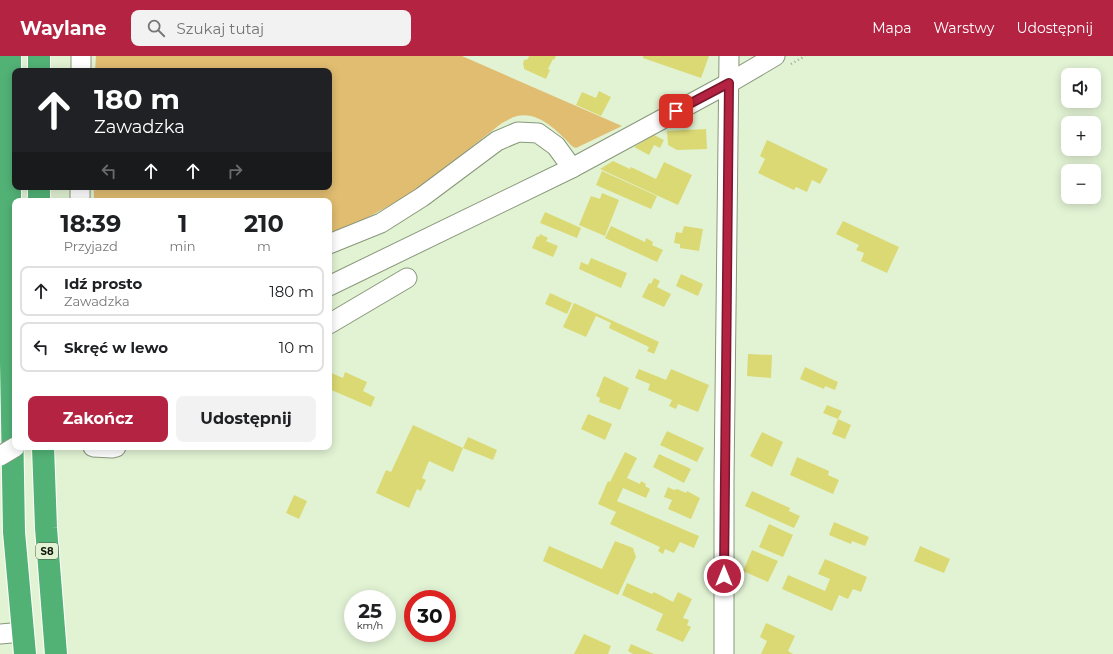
<!DOCTYPE html>
<html lang="pl">
<meta charset="utf-8">
<style>
:root{--surface:#fff;--page:#f2f2f2;--text:#202124;--muted:#757577;--line:#e0e0e0;--accent:#b52342}
body{margin:0;font-family:Montserrat,sans-serif;background:var(--page);color:var(--text);height:100vh;display:flex;flex-direction:column;font-size:15px;white-space:nowrap}
*{box-sizing:border-box;margin:0}
p{font-size:13px;color:var(--muted)}
.icon{flex:none;width:22px;height:22px;fill:none;stroke:currentColor;stroke-width:2;stroke-linecap:round;stroke-linejoin:round}
.map{position:relative;flex:1;overflow:hidden}
.details{position:absolute;left:12px;top:142px;width:320px;height:252px;display:flex;flex-direction:column;background:var(--surface);border-radius:8px;box-shadow:0 2px 10px #0003}
.details>*{flex:none}
.guide{position:absolute;left:12px;top:12px;width:320px;height:122px;border-radius:8px;box-shadow:0 2px 10px #0003;background:#202124;color:#fff;overflow:hidden}
.fabs{position:absolute;left:1061px;top:12px;display:grid;gap:8px}
.fabs a{display:grid;place-items:center;width:40px;height:40px;border-radius:8px;background:var(--surface);box-shadow:0 2px 10px #0003;font-size:20px}
.speed{position:absolute;left:344px;top:534px;display:flex;gap:8px;font-size:20px;font-weight:700;text-align:center}
.speed>*{display:grid;place-content:center;width:52px;height:52px;border-radius:50%;background:var(--surface);box-shadow:0 2px 10px #0003;line-height:1}
.speed small{font-size:10px;font-weight:400}
.speed .limit{border:6px solid #d22;background:#fff;color:#111}
.pin{position:absolute;display:grid;place-items:center;width:34px;height:34px;color:#fff;margin:-17px;border-radius:8px;box-shadow:0 2px 6px #0006}
.me{position:absolute;width:44px;margin:-22px;rotate:0deg;stroke-linejoin:round;filter:drop-shadow(0 0 3px #0008)}
.turn{display:flex;align-items:center;gap:14px;height:84px;padding:0 16px;font-size:18px}
.turn .icon{width:52px;height:52px;stroke-width:2.5}
.turn b{display:block;font-size:28px;line-height:34px}
.lanes{display:flex;align-items:center;height:38px;padding:0 16px;background:#0003;justify-content:center;gap:20px;direction:ltr}
.lanes .off{opacity:.35}
.eta{display:flex;justify-content:space-evenly;align-items:center;height:68px;text-align:center}
.eta b{font-size:24px;font-weight:700;line-height:28px}
.action{display:flex;gap:8px;margin-top:auto;padding:8px 16px}
.action a{flex:1;height:46px;border-radius:8px;background:var(--accent);color:#fff;font-size:16px;font-weight:700;line-height:46px;text-align:center}
.action a+a{background:var(--page);color:var(--text)}
ul{padding:0;list-style:none}
li{display:flex;align-items:center;gap:12px;height:50px;margin:0 8px 6px;padding:0 8px;border:2px solid var(--line);border-radius:8px}
li div{flex:1}
li b{display:block;font-size:15px}
li em{font-style:normal}
header{display:flex;align-items:center;gap:24px;box-sizing:border-box;height:56px;padding:0 20px;background:var(--accent);color:#fff}
header strong{font-size:19px}
nav{display:flex;gap:22px;margin-inline-start:auto;font-size:14px}
.search{width:280px;height:36px;background:var(--page);display:flex;align-items:center;gap:10px;box-sizing:border-box;padding:0 14px;border-radius:8px;color:var(--muted);font-size:15px}
.map>svg:first-child{display:block}
.green{fill:#e1bd71}
.building{fill:#dbd974}
.lines{fill:none;stroke-linecap:round;stroke-linejoin:round}
.minor-casing{stroke:#88987b;stroke-width:21}
.highway-casing{stroke:#fff;stroke-width:24}
.path{stroke:#9ba890;stroke-width:2.5;stroke-dasharray:1 3;stroke-linecap:butt}
.minor{stroke:#fff;stroke-width:19}
.highway{stroke:#52b276;stroke-width:22}
.minor-bridge-casing{stroke:#88987b;stroke-width:21;stroke-linecap:butt}
.minor-bridge{stroke:#fff;stroke-width:19}
.route-casing{stroke:#76172b;stroke-width:10}
.route{stroke:#b52342;stroke-width:7}
.labels{text-anchor:middle;dominant-baseline:central;stroke-width:4;stroke-linejoin:round;paint-order:stroke}
.shield{fill:#e2f3d4;stroke:#505948;stroke-width:1}
.shield-label{font-size:10px;font-weight:bold;fill:#11170c}
</style>
<header>
<strong>Waylane</strong>
<div class="search"><svg class="icon" aria-label="search" viewBox="0 0 24 24"><circle cx="10" cy="10" r="6"/><path d="M15 15l6 6"/></svg>Szukaj tutaj</div>
<nav><a>Mapa</a><a>Warstwy</a><a>Udostępnij</a></nav>
</header>
<div class="map">
<svg width="1113" height="598" viewBox="0 0 1113 598">
<rect width="100%" height="100%" fill="#e2f3d4"/>
<!-- green -->
<path class="green" d="M96,0h366l160,70 -46,22 -3,-1c-14,-14 -33,-36 -56,-31 -5,1 -10,5 -15,7l-88,69 -60,33 -25,8v-32h-235v-14h235v-116h-234z"/>
<!-- building -->
<g class="building">
<path d="M529,0h27l-2,4 -1,-1 -5,10 2,1 -4,9 -22,-10v-2l-1,-3 1,-4 4,-1z"/>
<path d="M643,0h66l-8,22 -58,-20z"/>
<path d="M599,35l12,6 -10,19 -25,-11 6,-13 14,6z"/>
<path d="M706,73l1,20 -30,1 -9,-5 -1,-14z"/>
<path d="M654,79l10,5 -4,8 -6,-3 -5,10 -15,-8z"/>
<path d="M767,84l61,29 -8,15 -8,-4 -5,12 -11,-5 -2,3 -36,-17 7,-14 -5,-3z"/>
<path d="M613,105l17,8 1,-2 25,12 8,-17 28,13 -14,30 -78,-36z"/>
<path d="M602,115l55,25 -6,13 -55,-24z"/>
<path d="M602,137l17,7 -14,36 -26,-11 12,-29 9,3z"/>
<path d="M545,156l36,16 -4,10 -37,-15z"/>
<path d="M843,165l56,26 -12,26 -26,-12 3,-8 -8,-3 3,-5 -23,-11z"/>
<path d="M611,170l34,16 1,-4 7,4 -1,3 11,5 -6,12 -52,-24z"/>
<path d="M684,170l19,3 -4,22 -19,-3v-4l-6,-1 2,-11 6,1z"/>
<path d="M540,178l8,4 -2,3 12,5 -5,11 -21,-9 5,-12 2,1z"/>
<path d="M591,202l36,15 -6,15 -42,-19 2,-7 7,3z"/>
<path d="M681,218l22,10 -5,12 -22,-10z"/>
<path d="M654,222l6,3 -3,6 14,7 -7,13 -22,-10 7,-14 2,1z"/>
<path d="M550,237l22,10 -5,11 -22,-10z"/>
<path d="M574,247l85,39 -5,12 -7,-3 2,-4 -40,-19 2,-5 -15,-7 -10,21 -23,-10z"/>
<path d="M748,298l24,1 -1,23 -24,-2z"/>
<path d="M805,311l33,15 -3,8 -10,-4 -1,3 -24,-10z"/>
<path d="M639,313l27,11 5,-11 38,16 -11,27 -20,-8 -2,5 -7,-3 3,-6 -24,-10 2,-6 -15,-6z"/>
<path d="M329,316l14,6 2,-6 22,10 -4,9 12,6 -4,10 -42,-18z"/>
<path d="M604,320l25,12 -9,22 -21,-8 1,-4 -4,-2z"/>
<path d="M827,349l15,6 -4,8 -15,-6z"/>
<path d="M588,358l24,10 -7,16 -24,-11z"/>
<path d="M838,363l13,6 -6,14 -13,-5z"/>
<path d="M413,369l50,23 -10,24 -24,-11 -7,17 4,2 -5,11 -4,-2 -8,19 -33,-15 10,-23 5,2z"/>
<path d="M667,375l37,17 -7,14 -37,-17z"/>
<path d="M762,376l21,10 -11,25 -22,-11z"/>
<path d="M468,381l29,13 -4,10 -30,-12z"/>
<path d="M625,396l12,6 -10,20 13,6 1,-3 5,3 -1,2 5,3 -4,9 -23,-10 -6,13 82,35 -5,12 -14,-6 -6,11 -9,-4 -2,5 -5,-3 2,-4 -50,-23 6,-12 -18,-8 10,-23 2,1z"/>
<path d="M659,398l32,15 -7,14 -31,-16z"/>
<path d="M797,401l32,14 -1,4 11,5 -6,14 -43,-19z"/>
<path d="M668,431l6,3 3,-1 9,4 1,-2 13,7 -9,21 -23,-10 4,-9 -8,-3z"/>
<path d="M752,435l38,17 -1,3 11,5 -6,12 -49,-22z"/>
<path d="M294,439l13,6 -8,18 -13,-6z"/>
<path d="M834,466l35,15 -4,9 -13,-5 -1,3 -22,-9z"/>
<path d="M769,468l24,11 -10,22 -24,-10z"/>
<path d="M615,485l18,7 3,9 -18,38 -75,-34 6,-15 53,23z"/>
<path d="M920,490l30,13 -6,14 -30,-12z"/>
<path d="M752,494l26,11 -10,21 -25,-11z"/>
<path d="M825,503l42,18 -6,15 -8,-3 -5,10 -9,-4 -7,16 -50,-22 6,-14 37,16 5,-12 -12,-5z"/>
<path d="M627,527l25,11 2,-2 19,10 5,-10 14,7 -9,19 6,2 -2,5 4,2 -8,15 -27,-12 7,-16 -41,-19z"/>
<path d="M766,567l29,13 -7,15 5,3h-32l6,-13 -7,-4z"/>
<path d="M584,578l27,12 -3,8h-34z"/>
<path d="M631,588l23,10h-21l-5,-3z"/>
</g>
<g class="lines">
<defs>
<g id="minor">
<path d="M81,15v-15"/>
<path d="M80,145v-14"/>
<path d="M329,188l52,-21 41,-26 75,-56 21,-9 20,1 18,13 16,22"/>
<path d="M329,230l243,-118 157,-85 46,-27"/>
<path d="M329,268l78,-46"/>
<path d="M93,391l19,1 4,-1"/>
<path d="M0,578l23,-2"/>
<path d="M724,598v-172l5,-426"/>
</g>
<g id="highway">
<path d="M10,0v249l4,227 11,122"/>
<path d="M39,15v-15"/>
<path d="M39,145v-14"/>
<path d="M43,391l3,81 10,126"/>
</g>
</defs>
<!-- minor casing -->
<use href="#minor" class="minor-casing"/>
<!-- highway casing -->
<use href="#highway" class="highway-casing"/>
<!-- path -->
<path class="path" d="M791,8l14,-8"/>
<!-- minor -->
<use href="#minor" class="minor"/>
<!-- highway -->
<use href="#highway" class="highway"/>
<defs>
<path id="minor-bridge" d="M0,400l15,-9"/>
</defs>
<!-- minor-bridge casing -->
<use href="#minor-bridge" class="minor-bridge-casing"/>
<!-- minor-bridge -->
<use href="#minor-bridge" class="minor-bridge"/>
</g>
<g class="lines">
<defs>
<path id="route" d="M676,55l53,-28 -5,493"/>
</defs>
<!-- route casing -->
<use href="#route" class="route-casing"/>
<!-- route -->
<use href="#route" class="route"/>
</g>
<g class="labels">
<!-- shield labels -->
<rect class="shield" x="36" y="487" width="22" height="16" rx="3"/>
<g class="shield-label">
<text x="47" y="495">S8</text>
</g>
</g>
</svg>
<div class="fabs">
<a><svg class="icon" aria-label="sound" viewBox="0 0 24 24"><path d="M4 9h4l5-4v14l-5-4H4zM17 9q2 3 0 6"/></svg></a>
<a>+</a>
<a>−</a>
</div>
<div class="speed"><div>25<small>km/h</small></div><div class="limit">30</div></div>
<div class="pin" style="left:676px;top:55px;background:#d93025"><svg class="icon" aria-label="arrive" viewBox="0 0 24 24"><path d="M6 21V4h12l-3 4 3 4H6"/></svg></div>
<svg class="me" style="left:724px;top:520px" viewBox="-20 -20 40 40"><circle r="17" fill="#b52342" stroke="#fff" stroke-width="3"/><path d="M0-11L8 9 0 5-8 9z" fill="#fff"/></svg>
<div class="guide">
<div class="turn"><svg class="icon" aria-label="ahead" viewBox="0 0 24 24"><path d="M12 20V5M6 11l6-6 6 6"/></svg><div><b>180 m</b>Zawadzka</div></div>
<div class="lanes"><svg class="icon off" aria-label="left" viewBox="0 0 24 24"><path d="M17 20v-9H6M10 6l-5 5 5 5"/></svg><svg class="icon" aria-label="ahead" viewBox="0 0 24 24"><path d="M12 20V5M6 11l6-6 6 6"/></svg><svg class="icon" aria-label="ahead" viewBox="0 0 24 24"><path d="M12 20V5M6 11l6-6 6 6"/></svg><svg class="icon off" aria-label="right" viewBox="0 0 24 24"><path d="M7 20v-9h11M14 6l5 5-5 5"/></svg></div>
</div>
<section class="details">
<div class="eta">
<div><b>18:39</b><p>Przyjazd</p></div>
<div><b>1</b><p>min</p></div>
<div><b>210</b><p>m</p></div>
</div>
<ul>
<li><svg class="icon" aria-label="ahead" viewBox="0 0 24 24"><path d="M12 20V5M6 11l6-6 6 6"/></svg><div><b>Idź prosto</b><p>Zawadzka</p></div><em>180 m</em></li>
<li><svg class="icon" aria-label="left" viewBox="0 0 24 24"><path d="M17 20v-9H6M10 6l-5 5 5 5"/></svg><div><b>Skręć w lewo</b></div><em>10 m</em></li>
</ul>
<div class="action"><a>Zakończ</a><a>Udostępnij</a></div>
</section>
</div>
